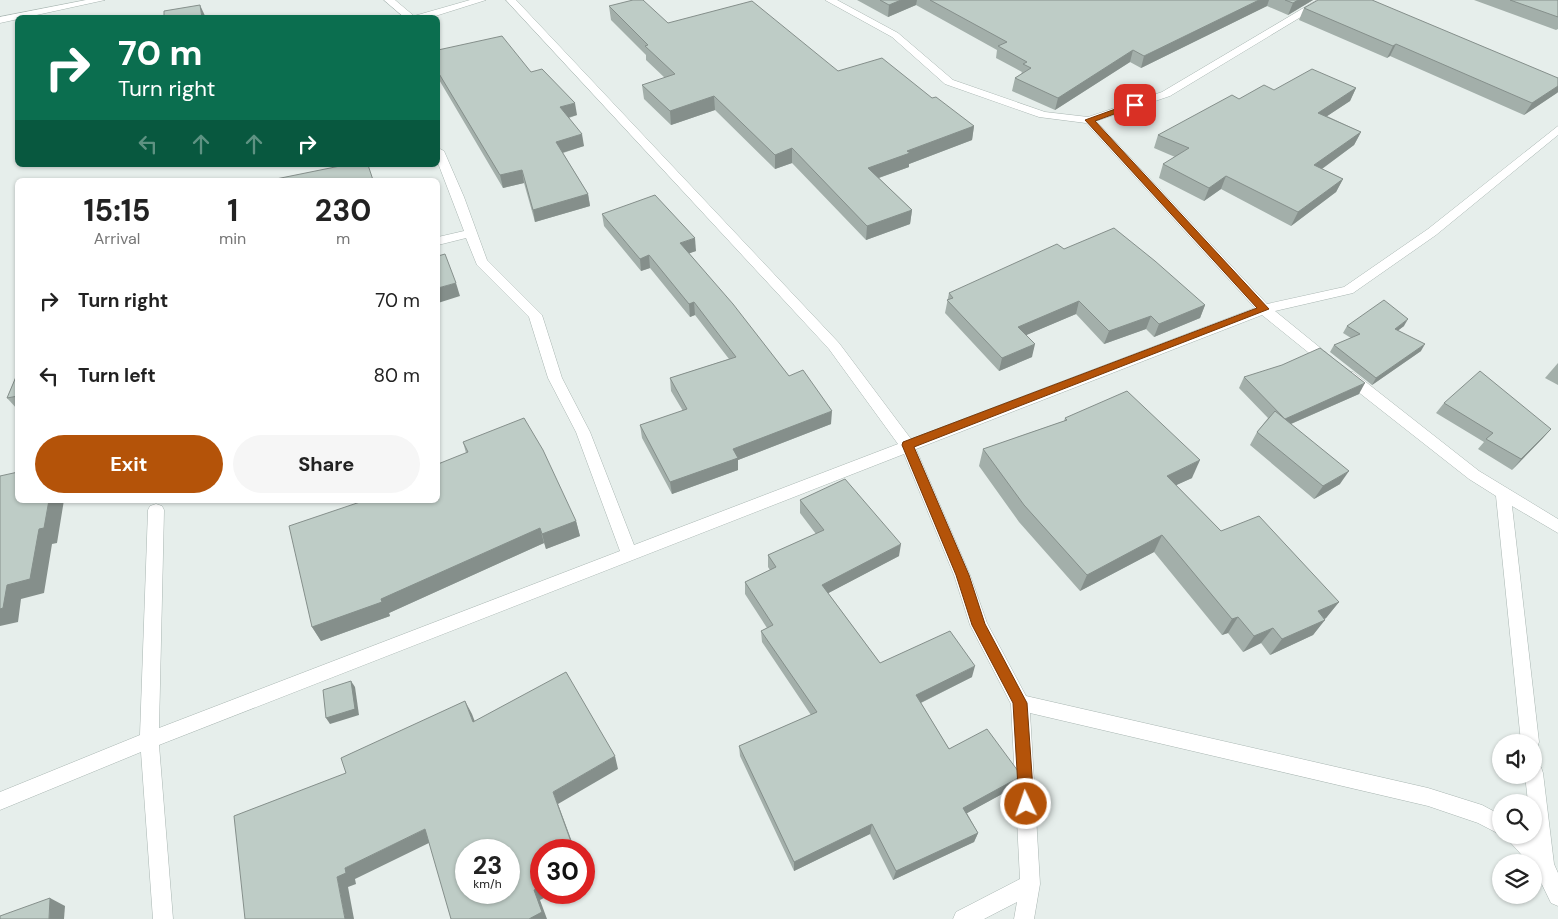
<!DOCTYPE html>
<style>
:root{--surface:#fff;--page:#f6f6f6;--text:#222;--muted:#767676;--accent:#b45309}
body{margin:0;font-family:"DM Sans",sans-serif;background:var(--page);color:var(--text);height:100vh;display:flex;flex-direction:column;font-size:19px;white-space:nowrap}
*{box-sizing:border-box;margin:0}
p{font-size:16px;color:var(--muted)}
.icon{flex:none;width:28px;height:28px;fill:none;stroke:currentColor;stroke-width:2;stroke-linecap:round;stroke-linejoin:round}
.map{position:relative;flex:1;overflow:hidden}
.drawer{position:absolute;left:15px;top:178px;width:425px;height:325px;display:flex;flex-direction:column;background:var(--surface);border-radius:8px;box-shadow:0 1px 4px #0004}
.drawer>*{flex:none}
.banner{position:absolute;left:15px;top:15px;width:425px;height:152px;border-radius:8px;box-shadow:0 1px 4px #0004;background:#0b6e4f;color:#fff;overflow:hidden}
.fabs{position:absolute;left:1492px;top:734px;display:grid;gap:10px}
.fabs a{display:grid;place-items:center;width:50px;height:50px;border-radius:50%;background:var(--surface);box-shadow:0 1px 4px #0004;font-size:25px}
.speed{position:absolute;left:455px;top:839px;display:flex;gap:10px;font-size:25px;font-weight:700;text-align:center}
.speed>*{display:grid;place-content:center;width:65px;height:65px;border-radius:50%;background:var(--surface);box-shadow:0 1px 4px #0004;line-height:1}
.speed small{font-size:12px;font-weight:400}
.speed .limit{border:8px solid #d22;background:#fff;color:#111}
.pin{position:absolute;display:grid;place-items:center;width:42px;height:42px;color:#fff;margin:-21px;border-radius:10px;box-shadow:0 2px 8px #0006}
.me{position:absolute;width:55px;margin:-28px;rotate:357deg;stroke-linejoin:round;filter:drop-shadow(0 0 4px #0008)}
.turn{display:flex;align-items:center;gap:18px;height:105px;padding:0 20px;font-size:22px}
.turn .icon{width:65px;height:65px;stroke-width:2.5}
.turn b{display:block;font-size:35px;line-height:42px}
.lanes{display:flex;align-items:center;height:48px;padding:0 20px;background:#0003;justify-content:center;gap:25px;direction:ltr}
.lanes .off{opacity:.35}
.eta{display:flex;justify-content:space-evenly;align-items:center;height:85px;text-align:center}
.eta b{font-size:30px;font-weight:700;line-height:35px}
.button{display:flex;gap:10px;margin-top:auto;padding:10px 20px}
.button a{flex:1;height:58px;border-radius:30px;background:var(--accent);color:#fff;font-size:20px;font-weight:700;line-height:58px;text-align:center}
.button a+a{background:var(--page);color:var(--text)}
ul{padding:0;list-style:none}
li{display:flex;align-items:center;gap:15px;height:75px;padding:0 20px}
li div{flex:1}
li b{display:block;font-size:19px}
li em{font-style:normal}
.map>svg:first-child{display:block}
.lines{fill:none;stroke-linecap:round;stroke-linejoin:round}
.minor-casing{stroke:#a9b6b2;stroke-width:1}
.minor{fill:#fff;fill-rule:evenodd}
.wall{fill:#a3afaa}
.shaded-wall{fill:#858f8b}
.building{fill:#beccc6;stroke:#858f8b;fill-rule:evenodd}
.route{fill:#b45309;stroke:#753606}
</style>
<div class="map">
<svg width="1558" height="919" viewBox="0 0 1558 919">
<rect width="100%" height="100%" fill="#e6eeeb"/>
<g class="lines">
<defs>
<g id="minor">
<path d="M86,0h19l-105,23v-6z"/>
<path d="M384,0h11l19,16 56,-16h16l-57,18h-24z"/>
<path d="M506,0h10l323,343 72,96 344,-131 -169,-185 -47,-6 -94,-33 -53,-47 -67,-37h12l61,33 55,47 92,32 43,5 74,-25 155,-92h12l-159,96 -74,25 171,183 77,-17 84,-58 130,-103v9l-122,100 -83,58 -78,18 59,48 2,3 -2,3h-10l-62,-50 -346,134 54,126 17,48 39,73 402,92 54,17 19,10v20l-23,-12 -50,-17 -398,-93 10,171 -6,35h-20l3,-17 -33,17h-31l3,-7 64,-33 -9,-175 -41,-79 -16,-50 -50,-121 -745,291 14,174h-20l-12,-167 -141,58v-18l140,-57 8,-225 2,-4 6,-2 6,2 2,4 -5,218 461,-177 -44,-119 -28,-54 -19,-61 -52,-52 -11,-27 -28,7v-8l26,-6 -26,-68v-15l6,3 20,46 23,63 55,55 20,63 28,54 44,113 264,-101 -69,-95z"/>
<path d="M1348,371l5,1 126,99 79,48v14l-46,-27 27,236 -2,6 -3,1v-7h-13l-25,-246 -27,-17 -126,-99 -2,-4z"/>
<path d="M1534,764l7,3 2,6 11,91 4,9v33l-7,-3 -17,-35v-6h-6l-18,-20 -3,-7h27v-33h-6l-3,-27h9z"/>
</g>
</defs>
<!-- minor casing -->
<use href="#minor" class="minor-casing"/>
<!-- minor -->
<use href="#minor" class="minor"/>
</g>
<!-- wall -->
<g class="wall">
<path d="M857,0h456l-25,15 -21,-9 -126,62 -11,-6 -75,48 -43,-19 3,-13 6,-4 1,-2 -26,-14 1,-8 -81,-45 -28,12z"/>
<path d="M1474,0h84v29l-2,1z"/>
<path d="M609,6l229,65 94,27 42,28 -2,14 -63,24v3l-30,11 33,32 -2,14 -44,16 -74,-77 -17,6 -60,-59 -44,15 -27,-26 -2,-14 23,-7 -19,-18v-5l-35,-35z"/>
<path d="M1304,8l254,70v14l-34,23 -134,-59 -3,2 -88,-38z"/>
<path d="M438,50l93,22 46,43 -8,3 15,28 -21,7 25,41 2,12 -55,16 -11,-39 -21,5 -65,-110z"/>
<path d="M1356,88l-6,13 -23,15 34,16 -7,13 -32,24 21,10 -7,13 -45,34 -70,-37 -17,12 -45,-23 4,-14 12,-7 -21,-9 4,-13 81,-36 35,-9z"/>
<path d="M602,214l94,37 -7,2 100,123 42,48 -93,36v10l-66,24 -30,-56 -2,-13 43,-14 -12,-20 -1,-13 59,-19 -34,-44 -5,2 -40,-49 -9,3 -37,-45z"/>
<path d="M1064,249l141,56 -5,13 -46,19 -8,-8 -42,15 -28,-30 -50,21 6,22 -33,14 -54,-58 4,-20z"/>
<path d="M1347,326h57l-6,4 23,21 -49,34 -42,-33 4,-7 17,-7 -8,-5z"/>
<path d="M1558,363v22l-13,-7z"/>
<path d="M18,372v38l-11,-12z"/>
<path d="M1244,377l115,17 -68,30 49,60 -26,15 -64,-54 7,-13 11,-14 -29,-30z"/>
<path d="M1444,403l107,26 -9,10 -30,31 -34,-21 6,-7 -48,-29z"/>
<path d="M1065,418l127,60 -16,7 45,46 118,71 -13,16 -1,1 -12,16 -43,20 -9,-12 -18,9 -15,-19 -6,2 -68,-83 -74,39 -61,-69 -40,-56 4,-17 81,-28z"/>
<path d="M463,442l113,79 4,15 -34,13 -2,-6 -155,70 1,3 -69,25 -9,-14 126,-127 28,-47z"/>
<path d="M800,500l99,56 -71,37 52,70 92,14 -51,26 28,46 69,29 -5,10 -46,25 11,20 -4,9 -81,38 -23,-46 -76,37 -54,-115 -1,-10 72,-31 -49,-73 -1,-11 6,-3 -22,-34v-12l25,-12 -2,-3v-12l48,-21 -16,-21z"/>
</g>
<!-- shaded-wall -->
<g class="shaded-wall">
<path d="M901,0h16l-1,5 -28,12 1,-12z"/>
<path d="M1259,0h10l-2,6 -126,62 3,-12z"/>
<path d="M1298,0h15l-25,15 5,-12z"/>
<path d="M200,5l6,13h-4z"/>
<path d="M1396,44l-6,12 -3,2 6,-12z"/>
<path d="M1133,50l-3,12 -75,48 3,-12z"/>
<path d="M1558,86v6l-1,1 -33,22 8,-12z"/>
<path d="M1356,88l-6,13 -38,25 6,-13z"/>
<path d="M714,96l1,14 -44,15 -1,-14z"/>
<path d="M575,103l2,12 -14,4 -3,-12z"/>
<path d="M974,126l-2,14 -63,24v3l-42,15 1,-14 39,-17z"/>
<path d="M1361,132l-7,13 -46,34 6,-14z"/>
<path d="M582,134l2,12 -26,8 -2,-12z"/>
<path d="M792,148v15l-17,6v-14z"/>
<path d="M522,170l2,13 -21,5 -3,-13z"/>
<path d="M1226,176l-5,13 -17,12 5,-13z"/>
<path d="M1343,179l-7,13 -45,34 7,-14z"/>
<path d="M588,194l2,12 -55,16 -2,-12z"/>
<path d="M912,210l-2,14 -44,16 1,-14z"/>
<path d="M695,238l1,13 -14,5 -2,-13z"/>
<path d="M649,255l1,13 -9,3 -1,-12z"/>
<path d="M456,283l4,13 -22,7v-15z"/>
<path d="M1079,301l-3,13 -61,26 3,-13z"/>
<path d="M694,302l1,13 -5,2 -1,-13z"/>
<path d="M1205,305l-5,13 -46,19 5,-13z"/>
<path d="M1151,316l-5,13 -42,15 5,-13z"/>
<path d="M1408,319l-4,7 -13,10 4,-7z"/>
<path d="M1035,344l-3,13 -33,14 3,-13z"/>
<path d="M1425,344l-4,7 -49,34 4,-7z"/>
<path d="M1365,383l-6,11 -80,35 6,-10z"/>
<path d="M832,411l-1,13 -93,36v10l-66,24 -2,-12 63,-33z"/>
<path d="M1551,429l-9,10 -30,31 9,-11z"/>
<path d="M1200,460l-8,18 -33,15 8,-17z"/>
<path d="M1349,471l-9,13 -26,15 9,-13z"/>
<path d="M49,500h15l-7,43 -5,1 -8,49 -23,6 -3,23 -18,4v-17l7,-24 32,-56z"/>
<path d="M576,521l4,15 -34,13 -4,-15z"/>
<path d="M540,528l4,15 -155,70 1,3 -69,25 -9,-14z"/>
<path d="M1162,535l-8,17 -74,39 7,-16z"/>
<path d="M901,544l-2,12 -78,41 1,-12z"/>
<path d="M1339,602l-13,16 -20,9 12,-16z"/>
<path d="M1238,617l-10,16 -6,2 10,-16z"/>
<path d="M1325,620l-12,15 -43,20 12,-16z"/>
<path d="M1273,628l-12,15 -18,9 11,-16z"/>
<path d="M975,666l-3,11 -58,29 2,-11z"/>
<path d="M351,681l4,6 4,28 -29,9 -4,-6z"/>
<path d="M465,701l7,13 8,21 -7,-13z"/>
<path d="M615,756l3,13 -60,35 17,46h-1l-21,-58z"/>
<path d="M1018,778l-5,10 -53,29 3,-9z"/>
<path d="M872,824l-2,10 -76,37v-9z"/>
<path d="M425,829l8,12 -78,38 1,5 -8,3 6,32h-9l-8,-42 8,-9z"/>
<path d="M978,833l-4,9 -81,38 3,-9z"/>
<path d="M541,886v6h15l-16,8 7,19h-18l5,-29z"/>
<path d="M50,898l15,8 -1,13h-15z"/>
</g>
<!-- building -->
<g class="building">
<path d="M633,0h10l25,23 84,-22 86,70 44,-13 50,40 4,-1 38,29 -67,25 3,2 -42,15 44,42 -45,16 -75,-78 -17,7 -61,-59 -44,15 -28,-26 33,-11 -30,-28 3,-1 -39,-39z"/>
<path d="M880,0h21l-12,5z"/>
<path d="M930,0h329l-115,56 -11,-6 -75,48 -43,-20 16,-10 -8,-4 4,-2 -29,-16 9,-4z"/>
<path d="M1285,0h13l-5,3z"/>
<path d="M1318,0h54l186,78v8l-26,17 -136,-59 -3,2 -89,-38z"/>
<path d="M1510,0h48v17z"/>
<path d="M200,5l2,13h-38v-7z"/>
<path d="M502,36l29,36 11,-3 33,34 -15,4 22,27 -26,8 32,52 -55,16 -11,-40 -22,5 -62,-103v-22z"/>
<path d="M1312,69l44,19 -38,25 43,19 -47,33 29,14 -45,33 -72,-36 -17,12 -46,-24 26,-16 -31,-13 74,-40 7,4 25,-14 10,5z"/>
<path d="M345,165h23l5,15h-102z"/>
<path d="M655,195l40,43 -15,5 53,61 56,72 14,-6 29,41 -99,38 5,9 -68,24 -30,-57 47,-16 -17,-31 66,-21 -42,-55 -5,2 -40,-49 -9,4 -38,-45z"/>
<path d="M1114,228l41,33 50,44 -46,19 -8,-8 -42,15 -30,-30 -61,26 17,17 -33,14 -55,-58 6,-2 -4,-5 108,-49 7,5z"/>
<path d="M445,254l11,29 -18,5v-32z"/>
<path d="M1384,300l24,19 -13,10 30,15 -49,34 -42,-33 26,-11 -13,-8z"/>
<path d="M1320,348l45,35 -80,36 -41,-42 38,-12z"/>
<path d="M1480,371l71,58 -30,30 -35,-20 7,-6 -49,-30z"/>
<path d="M18,372v24l-11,2z"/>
<path d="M1127,391l73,69 -33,16 54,55 38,-15 80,86 -21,9 7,9 -43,19 -9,-11 -19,8 -16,-19 -6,2 -70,-84 -75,40 -63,-70 -41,-56 84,-29 -2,-2z"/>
<path d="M1275,411l74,60 -26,15 -66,-54z"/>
<path d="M524,418l19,32 33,71 -34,13 -2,-6 -159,71 1,3 -70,25 -23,-101 77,-26h72v-36l30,-12 -5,-10z"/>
<path d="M18,472v28h31l-5,28 -5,1 -9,50 -23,6 -4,23 -3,1v-133z"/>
<path d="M845,479l56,65 -79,41 58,78 70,-32 25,35 -59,29 33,54 38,-20 31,42v7l-55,30 15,25 -82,38 -24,-47 -78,38 -55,-116 78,-34 -56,-81 12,-6 -28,-43 31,-15 -8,-12 56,-25 -24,-30z"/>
<path d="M566,672l49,84 -62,36 21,58h-33v36l-7,4 8,22 -13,7h-78l-26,-90 -80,39 1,5 -9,4 8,42h-100l-11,-103 112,-43 -5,-15 124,-57 8,21zM466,850h43v42h-43z"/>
<path d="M351,681l4,28 -29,9 -3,-28z"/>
<path d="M50,898l-1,21h-49v-3z"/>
</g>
<!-- route -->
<path class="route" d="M1132,103l7,2 -44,16 174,188 -355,138 55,128 16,49 42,79 7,101 -3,6 -5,2 -5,-2 -2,-6 -6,-101 -41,-78 -16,-50 -54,-130 1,-3 354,-134 -172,-188z"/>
</svg>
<div class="fabs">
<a><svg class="icon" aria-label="sound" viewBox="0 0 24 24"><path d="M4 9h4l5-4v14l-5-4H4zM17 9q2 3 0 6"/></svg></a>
<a><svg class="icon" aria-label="search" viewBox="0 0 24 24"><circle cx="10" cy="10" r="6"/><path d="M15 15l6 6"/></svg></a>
<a><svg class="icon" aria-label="layers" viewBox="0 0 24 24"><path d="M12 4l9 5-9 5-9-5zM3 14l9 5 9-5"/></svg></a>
</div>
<div class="speed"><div>23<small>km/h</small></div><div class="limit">30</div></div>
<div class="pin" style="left:1135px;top:105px;background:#d93025"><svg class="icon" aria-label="arrive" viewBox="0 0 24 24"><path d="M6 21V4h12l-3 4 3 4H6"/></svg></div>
<svg class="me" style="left:1026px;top:804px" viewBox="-20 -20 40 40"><circle r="17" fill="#b45309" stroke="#fff" stroke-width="3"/><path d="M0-11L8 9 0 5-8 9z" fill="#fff"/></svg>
<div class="banner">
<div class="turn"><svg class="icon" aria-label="right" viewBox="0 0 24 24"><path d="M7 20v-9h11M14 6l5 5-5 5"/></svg><div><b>70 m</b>Turn right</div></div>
<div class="lanes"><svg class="icon off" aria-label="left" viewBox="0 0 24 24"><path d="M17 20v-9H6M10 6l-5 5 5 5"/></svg><svg class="icon off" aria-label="ahead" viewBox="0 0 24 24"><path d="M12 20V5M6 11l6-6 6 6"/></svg><svg class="icon off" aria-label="ahead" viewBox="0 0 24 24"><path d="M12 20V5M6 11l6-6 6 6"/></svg><svg class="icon" aria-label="right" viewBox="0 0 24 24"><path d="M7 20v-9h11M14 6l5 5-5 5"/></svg></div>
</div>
<section class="drawer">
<div class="eta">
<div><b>15:15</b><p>Arrival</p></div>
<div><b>1</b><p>min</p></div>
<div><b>230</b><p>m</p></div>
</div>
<ul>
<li><svg class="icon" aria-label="right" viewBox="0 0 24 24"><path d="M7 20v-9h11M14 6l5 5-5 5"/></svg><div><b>Turn right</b></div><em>70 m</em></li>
<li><svg class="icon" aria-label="left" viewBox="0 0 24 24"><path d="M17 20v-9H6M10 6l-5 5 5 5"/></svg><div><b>Turn left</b></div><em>80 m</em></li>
</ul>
<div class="button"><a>Exit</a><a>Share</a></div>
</section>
</div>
